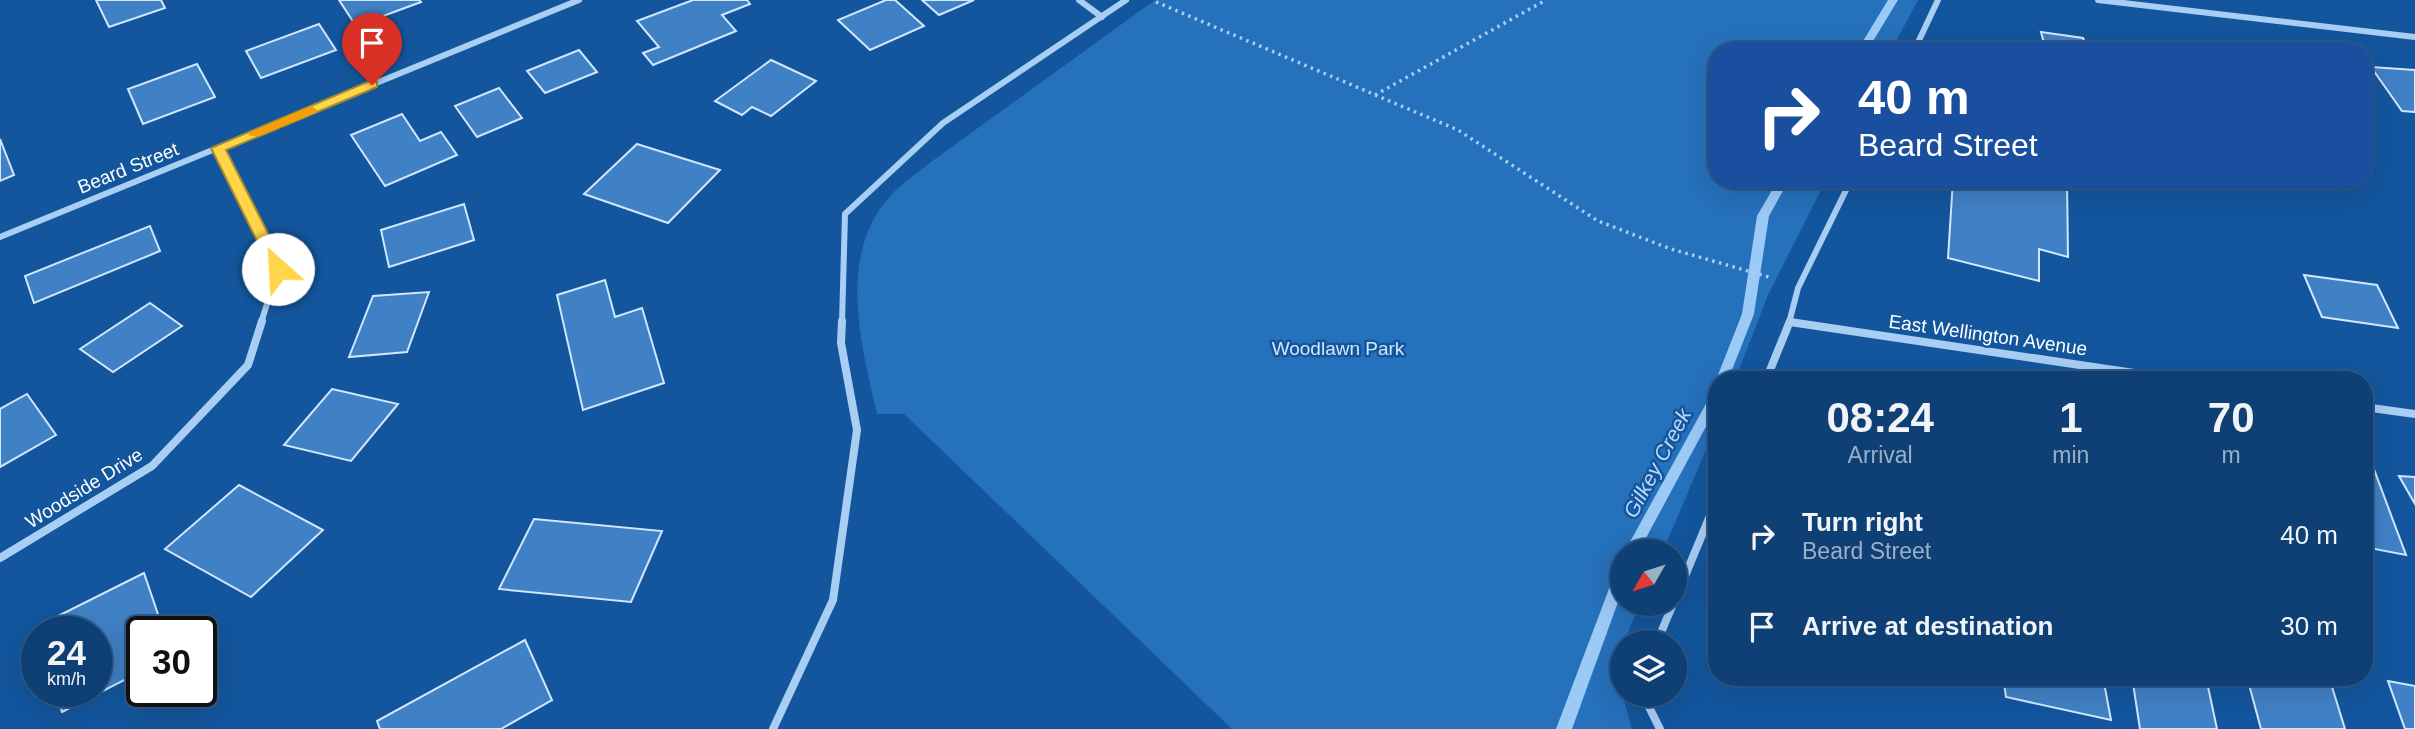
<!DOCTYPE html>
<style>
:root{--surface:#0e4076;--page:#17477b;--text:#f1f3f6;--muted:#9bafc5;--line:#2e5988}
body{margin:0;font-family:Helvetica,sans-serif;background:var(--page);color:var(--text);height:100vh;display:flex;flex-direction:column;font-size:26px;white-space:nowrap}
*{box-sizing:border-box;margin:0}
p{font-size:23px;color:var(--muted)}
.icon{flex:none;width:38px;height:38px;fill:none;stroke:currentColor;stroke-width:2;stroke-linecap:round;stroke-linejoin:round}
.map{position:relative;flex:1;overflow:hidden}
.sheet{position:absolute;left:1708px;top:371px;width:665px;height:315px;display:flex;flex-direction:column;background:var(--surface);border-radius:28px;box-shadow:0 7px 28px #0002,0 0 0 2px var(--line)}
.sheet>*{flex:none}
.guide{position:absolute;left:1708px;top:42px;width:665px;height:147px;border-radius:28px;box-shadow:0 7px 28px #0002,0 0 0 2px var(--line);background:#1a4fa0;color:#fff;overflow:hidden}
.needle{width:46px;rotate:231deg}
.fabs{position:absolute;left:1610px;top:539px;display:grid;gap:14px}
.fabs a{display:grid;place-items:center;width:77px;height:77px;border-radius:50%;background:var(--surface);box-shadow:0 7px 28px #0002,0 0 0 2px var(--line);font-size:35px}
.speed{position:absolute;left:21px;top:616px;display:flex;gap:14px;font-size:35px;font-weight:700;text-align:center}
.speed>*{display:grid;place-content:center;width:91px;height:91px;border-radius:50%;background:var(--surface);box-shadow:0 7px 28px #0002,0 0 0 2px var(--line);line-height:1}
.speed small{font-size:18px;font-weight:400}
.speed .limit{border:4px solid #111;border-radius:10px;background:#fff;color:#111}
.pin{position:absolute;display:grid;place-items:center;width:60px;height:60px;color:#fff;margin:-72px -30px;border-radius:50% 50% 50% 0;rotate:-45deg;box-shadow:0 0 7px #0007}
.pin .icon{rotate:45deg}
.me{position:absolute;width:77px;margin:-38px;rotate:334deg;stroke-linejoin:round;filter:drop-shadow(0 0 5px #0008)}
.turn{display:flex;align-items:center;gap:24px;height:147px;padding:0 35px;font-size:32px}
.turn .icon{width:91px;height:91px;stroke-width:2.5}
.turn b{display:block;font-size:49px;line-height:60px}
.eta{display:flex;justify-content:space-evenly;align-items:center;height:119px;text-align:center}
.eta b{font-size:42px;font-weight:700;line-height:49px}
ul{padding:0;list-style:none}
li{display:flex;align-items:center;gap:21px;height:91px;padding:0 35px}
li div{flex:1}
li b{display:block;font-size:26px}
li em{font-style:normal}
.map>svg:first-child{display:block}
.green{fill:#2671bb}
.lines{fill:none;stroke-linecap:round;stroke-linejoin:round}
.stream{fill:#9bcaf7;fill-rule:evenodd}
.building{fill:#4081c5;stroke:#d1e7fd;stroke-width:2}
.path{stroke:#a8cef4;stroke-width:3.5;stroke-dasharray:2.5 4.5;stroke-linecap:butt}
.street-far1{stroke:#a8cef4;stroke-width:6}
.street{stroke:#a8cef4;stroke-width:8}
.route{fill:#ffd54a;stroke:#a68a30;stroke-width:2}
.slow{fill:#f59e0b}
.labels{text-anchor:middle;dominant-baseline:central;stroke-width:5;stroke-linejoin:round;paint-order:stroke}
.street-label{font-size:19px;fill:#fff;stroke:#13569d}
.park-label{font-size:19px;fill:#d1e7fd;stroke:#13569d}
.water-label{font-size:21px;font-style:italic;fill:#b5d8fa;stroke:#13569d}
</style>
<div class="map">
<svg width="2415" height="729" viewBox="0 0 2415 729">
<rect width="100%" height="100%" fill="#13569d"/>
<!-- green -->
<path class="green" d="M1155,0h763l-27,51h-174v129h109l-58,115 -33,85h-18v44l-54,127h-41v53h18l-19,45v41l11,39h-400l-328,-315h-27c-17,-73 -42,-166 20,-225 11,-10 23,-18 34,-27z"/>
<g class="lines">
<!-- stream -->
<g class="stream">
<path d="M1888,0h10l-31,51h-10z"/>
<path d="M1778,180h11l-20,36 -15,98 -26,66h-11v2l-1,-2 26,-66 15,-98z"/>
<path d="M1717,389v17l-78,145h-14l88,-160z"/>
<path d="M1622,567v24l-50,138h-16l59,-156 2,-4z"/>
</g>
</g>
<!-- building -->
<g class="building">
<path d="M96,0h65l4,8 -56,19z"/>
<path d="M339,0h80l2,2 -65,24z"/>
<path d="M693,0h54l3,4 -28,11 14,16 -83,34 -10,-12 16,-6 -22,-26z"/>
<path d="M886,0h9l29,26 -54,24 -32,-30z"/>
<path d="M922,0h52l-35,15z"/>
<path d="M319,24l17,26 -75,28 -15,-27z"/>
<path d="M2041,32l42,6 5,13h-42z"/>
<path d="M579,50l18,22 -52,21 -18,-22z"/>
<path d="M771,60l45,21 -45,35 -19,-9 -10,8 -27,-14z"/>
<path d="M197,64l18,33 -72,27 -15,-35z"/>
<path d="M2371,67l44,3v42l-13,-1z"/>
<path d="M499,88l23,30 -45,19 -22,-31z"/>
<path d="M402,114l18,27 21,-9 16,23 -72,31 -34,-51z"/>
<path d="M0,139l14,36 -14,6z"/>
<path d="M637,144l83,26 -52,53 -84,-29z"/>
<path d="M1953,180h114l1,77 -29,-8v32l-91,-23z"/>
<path d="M464,204l10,36 -85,27 -8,-37z"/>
<path d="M150,226l10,25 -126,52 -9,-27z"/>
<path d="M2304,275l73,10 21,43 -76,-11z"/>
<path d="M605,280l10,37 27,-9 22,75 -81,27 -26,-115z"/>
<path d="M429,292l-22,60 -58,5 24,-61z"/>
<path d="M150,303l32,23 -69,46 -33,-23z"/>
<path d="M332,389l66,15 -47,57 -67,-16z"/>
<path d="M27,394l29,41 -56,32v-58z"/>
<path d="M2364,463l8,1 34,91 -42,-8z"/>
<path d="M2399,476l16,1v27z"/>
<path d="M239,485l84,45 -72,67 -86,-48z"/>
<path d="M534,519l128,12 -31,71 -132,-13z"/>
<path d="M144,573l20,59h-22v39l-80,41 -6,-21h40v-59h-56l-2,-6z"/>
<path d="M525,640l27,60 -51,29h-121l-3,-8z"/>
<path d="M2003,677h100l8,43 -105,-23z"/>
<path d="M2132,677h74l11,52h-77z"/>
<path d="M2247,677h82l16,52h-84z"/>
<path d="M2388,681l27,5v43h-10z"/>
</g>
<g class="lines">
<!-- path -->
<g class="path">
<path d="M1156,2l302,128 140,91 73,28 98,28"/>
<path d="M1375,95l171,-95"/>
</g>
<!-- street-far1 -->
<g class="street-far1">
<path d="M1079,0l23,17"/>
<path d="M2098,0l317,37"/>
<path d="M1914,51l24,-51"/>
<path d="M218,148l60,121 -17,54"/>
<path d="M0,237l579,-237"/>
<path d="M1790,322l8,1"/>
<path d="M842,323l3,-109 98,-91 183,-123"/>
<path d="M1789,323l9,-35 53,-108"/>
</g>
<!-- street -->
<g class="street">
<path d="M1790,322l391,58"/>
<path d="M1766,380l24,-59"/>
<path d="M2364,407l51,7"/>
<path d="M0,558l152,-92 96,-101 14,-44"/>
<path d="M1675,600l42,-101"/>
<path d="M1657,642l16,-38"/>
<path d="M1643,695l17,34"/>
<path d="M773,729l60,-129 24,-170 -16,-87 1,-22"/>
</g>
</g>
<!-- route -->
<path class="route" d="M372,80l5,2v5l-151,63 60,119 -8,6 -5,-2 -62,-125z"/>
<!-- slow -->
<path class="slow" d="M311,106l6,4 -2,3 -56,23h-9l-2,-3z"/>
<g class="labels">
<!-- street labels -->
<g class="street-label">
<text transform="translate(128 168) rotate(-22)">Beard Street</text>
<text transform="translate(1988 335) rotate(8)">East Wellington Avenue</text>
<text transform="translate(84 488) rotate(-32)">Woodside Drive</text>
</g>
<!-- park labels -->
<g class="park-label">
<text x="1338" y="348">Woodlawn Park</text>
</g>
<!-- water labels -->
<g class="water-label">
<text transform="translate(1657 463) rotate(-62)">Gilkey Creek</text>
</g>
</g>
</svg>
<div class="fabs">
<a><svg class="needle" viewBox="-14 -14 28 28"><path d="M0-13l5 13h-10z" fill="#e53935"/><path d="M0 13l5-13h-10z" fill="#9bafc5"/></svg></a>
<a><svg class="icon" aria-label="layers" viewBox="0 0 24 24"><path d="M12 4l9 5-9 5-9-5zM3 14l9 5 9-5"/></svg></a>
</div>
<div class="speed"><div>24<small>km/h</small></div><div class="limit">30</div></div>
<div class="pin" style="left:372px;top:85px;background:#d93025"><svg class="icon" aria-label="arrive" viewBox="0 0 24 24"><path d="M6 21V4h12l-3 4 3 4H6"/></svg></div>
<svg class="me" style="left:278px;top:269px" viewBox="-20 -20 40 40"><circle r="19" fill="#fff"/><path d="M0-13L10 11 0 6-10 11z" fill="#ffd54a"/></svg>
<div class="guide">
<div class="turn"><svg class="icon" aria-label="right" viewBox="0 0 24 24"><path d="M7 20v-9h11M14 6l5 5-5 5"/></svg><div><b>40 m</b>Beard Street</div></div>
</div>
<section class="sheet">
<div class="eta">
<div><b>08:24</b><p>Arrival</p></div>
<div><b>1</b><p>min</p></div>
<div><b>70</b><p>m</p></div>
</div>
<ul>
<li><svg class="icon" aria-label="right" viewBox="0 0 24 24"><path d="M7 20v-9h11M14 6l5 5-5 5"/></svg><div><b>Turn right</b><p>Beard Street</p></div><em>40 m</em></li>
<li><svg class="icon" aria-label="arrive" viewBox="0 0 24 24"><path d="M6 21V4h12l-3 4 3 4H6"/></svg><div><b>Arrive at destination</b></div><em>30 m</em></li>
</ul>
</section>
</div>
